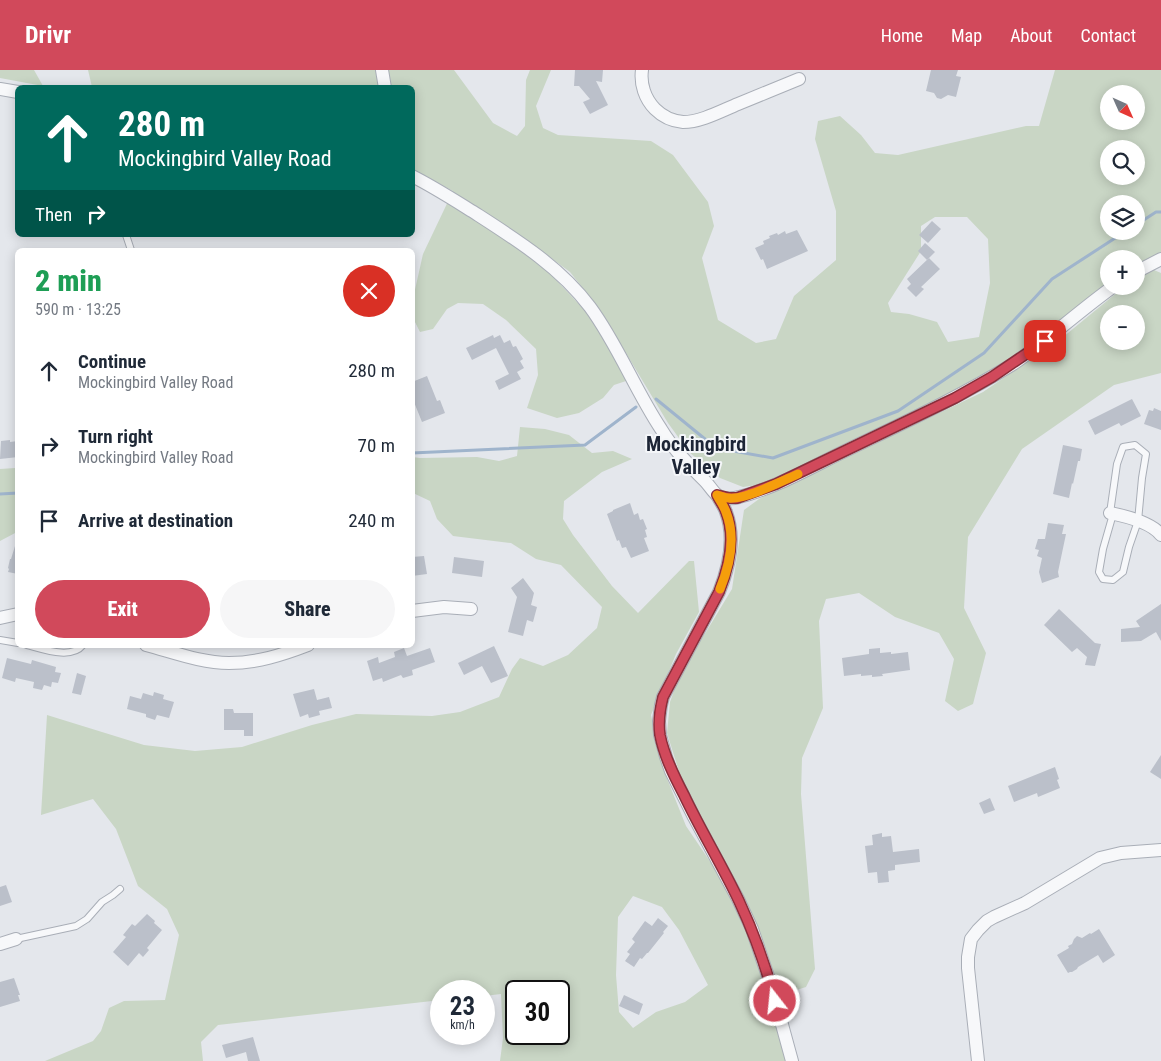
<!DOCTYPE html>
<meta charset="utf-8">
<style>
:root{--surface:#fff;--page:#f6f6f7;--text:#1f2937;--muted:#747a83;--accent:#d1495b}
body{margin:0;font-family:"Roboto Condensed",sans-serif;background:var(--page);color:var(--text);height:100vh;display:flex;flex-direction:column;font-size:19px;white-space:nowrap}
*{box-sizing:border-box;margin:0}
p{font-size:16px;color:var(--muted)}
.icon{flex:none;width:28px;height:28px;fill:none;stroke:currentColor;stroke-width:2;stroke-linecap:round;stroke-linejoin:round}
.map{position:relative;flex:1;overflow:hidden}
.drawer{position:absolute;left:15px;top:178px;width:400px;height:400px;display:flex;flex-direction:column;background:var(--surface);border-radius:8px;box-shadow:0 2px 12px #0003}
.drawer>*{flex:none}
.banner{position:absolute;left:15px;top:15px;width:400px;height:152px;border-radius:8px;box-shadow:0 2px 12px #0003;background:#00695c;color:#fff;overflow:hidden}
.needle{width:32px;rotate:135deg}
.fabs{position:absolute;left:1100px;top:15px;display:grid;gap:10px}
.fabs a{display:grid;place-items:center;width:45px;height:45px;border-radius:50%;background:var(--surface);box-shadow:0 2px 12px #0003;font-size:25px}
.speed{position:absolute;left:430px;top:910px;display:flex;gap:10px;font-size:25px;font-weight:700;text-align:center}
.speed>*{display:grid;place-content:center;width:65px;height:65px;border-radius:50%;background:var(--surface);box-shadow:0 2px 12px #0003;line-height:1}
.speed small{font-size:12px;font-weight:400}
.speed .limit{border:2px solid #111;border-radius:8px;background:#fff;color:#111}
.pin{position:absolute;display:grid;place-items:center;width:42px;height:42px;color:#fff;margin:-21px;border-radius:10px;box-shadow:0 2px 8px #0006}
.me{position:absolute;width:55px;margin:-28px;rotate:344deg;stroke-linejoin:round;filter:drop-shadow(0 0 4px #0008)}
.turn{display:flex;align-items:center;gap:18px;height:105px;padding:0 20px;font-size:22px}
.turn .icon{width:65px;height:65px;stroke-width:2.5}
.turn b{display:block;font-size:35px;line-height:42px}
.then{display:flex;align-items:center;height:48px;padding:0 20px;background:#0003;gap:10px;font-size:19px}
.round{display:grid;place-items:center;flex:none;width:52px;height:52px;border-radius:26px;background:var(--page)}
.overview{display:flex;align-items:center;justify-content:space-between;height:85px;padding:0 20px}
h1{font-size:30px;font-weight:800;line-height:38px;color:#1e9e55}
.button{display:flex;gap:10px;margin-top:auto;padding:10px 20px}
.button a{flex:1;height:58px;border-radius:30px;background:var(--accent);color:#fff;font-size:20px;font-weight:800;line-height:58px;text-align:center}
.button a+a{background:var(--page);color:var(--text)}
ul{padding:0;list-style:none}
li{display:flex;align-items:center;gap:15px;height:75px;padding:0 20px}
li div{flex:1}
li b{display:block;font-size:19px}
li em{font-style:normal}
header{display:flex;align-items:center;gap:30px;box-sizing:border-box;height:70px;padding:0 25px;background:var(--accent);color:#fff}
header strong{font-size:24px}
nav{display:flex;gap:28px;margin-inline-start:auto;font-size:18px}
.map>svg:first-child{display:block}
.green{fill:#c9d6c5;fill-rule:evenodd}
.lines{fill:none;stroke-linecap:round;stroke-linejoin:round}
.stream{stroke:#9fb4cc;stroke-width:3}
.building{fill:#bbc0ca}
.service-casing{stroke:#a9aeb7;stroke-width:8}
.minor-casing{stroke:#a9aeb7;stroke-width:14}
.service{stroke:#f7f8fa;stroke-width:6}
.minor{stroke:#f7f8fa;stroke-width:12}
.route-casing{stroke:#882f3b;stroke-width:12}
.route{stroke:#d1495b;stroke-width:9}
.slow{stroke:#f59e0b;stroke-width:9}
.labels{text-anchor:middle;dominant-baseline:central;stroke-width:4;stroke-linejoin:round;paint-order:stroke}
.quarter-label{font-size:20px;font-weight:bold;fill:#1d2536;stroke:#f4f6f9}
</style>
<header>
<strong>Drivr</strong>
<nav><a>Home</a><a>Map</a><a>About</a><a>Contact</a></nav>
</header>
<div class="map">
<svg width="1161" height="991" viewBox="0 0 1161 991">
<rect width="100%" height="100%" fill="#e4e7ec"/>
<!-- green -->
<g class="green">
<path d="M0,0h34l9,16 -43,-8z"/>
<path d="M88,0h291l1,17h-288z"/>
<path d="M388,0h66l39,53 24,13 8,-10 1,-46 4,-10h21l-15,36 7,22 15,7 93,6 22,14 35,47 6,24 -12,32 16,62 38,23 20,-4 18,-43 42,-36v-49l-21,-72 3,-18 22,-5 21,19 14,18 23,2 128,-29h13l16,-56h106v184l-25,12v-7h-27v26l-91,69 -35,20 -54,30 -165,80 -21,3 -23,-9 -31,-26 -21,-29 -68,-113 -30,-38 -46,-34 -2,14 19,12 53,56 35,60 -15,5 -11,13 -24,15 -22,5 -30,-10 11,-33 -2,-26 -30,-29 -23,-16 -25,-1 -11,6 -14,20 -13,3 -7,-14 -1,-15 11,-49 30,-63 -40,-21 -1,-82 -21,-1zM1109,24h27v27h-27zM1109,79h27v27h-27zM1109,134h27v27h-27zM935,147h32l21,22 2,44 -11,54 -31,5 -11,-20 -28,-8 -18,-2 -3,-9 33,-52v-25z"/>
<path d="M1154,200l7,3v100l-47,12 -92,64 -54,88 -4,71 22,45 -13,51 -15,7 -13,-10 9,-42 -15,-26 -44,-16 -36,-24 -33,6 -7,22 4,87 -21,50 -1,36 14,175 -9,18 -26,8 -18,-55 -81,-162 -14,-45 3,-31 12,-34 24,-36 26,-43 12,-79 15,-11 224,-107 74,-50 68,-56h11v-8zM1109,244h27v27h-27z"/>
<path d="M520,357l25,2 24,6 23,18 21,-2 19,8 -30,13 -38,29 -1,18 10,16 39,51 26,27 51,-52h5l5,51 -23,42 -25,61 13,56 22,55 36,53 29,63 22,68 15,51h-288l3,-23 -2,-44 -17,2v-5h-43v9l-223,25 -17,17 2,19h-158l48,-20 8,-10 8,-23 15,-7 41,-1 14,-65 -12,-26 -29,-23 -22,-57 -23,-30 -52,16 6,-100 97,30 51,6 47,-4 70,-22 44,-11 76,2 28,-4 39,-15 13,-28 8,-11 23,8 25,-11 29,-27 5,-21 -41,-42 -25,-6 -25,-16 -58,-7 -16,-17 -7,-18 -17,-8 -1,-36 8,1 57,-1 22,4 18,-5zM633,826l29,11 17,23 29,55 -23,17 -29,10 -23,16 -14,-16 -3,-37 2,-58zM516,921h43v43h-43z"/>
<path d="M17,397v65l-17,9v-72l15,-1z"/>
</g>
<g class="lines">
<!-- stream -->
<g class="stream">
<path d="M1136,155l20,-13h5"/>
<path d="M656,329l60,49 57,10 125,-47 86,-58 68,-74 74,-48"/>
<path d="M412,383l173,-8 51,-38"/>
<path d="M0,424l18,-1"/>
</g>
</g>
<!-- building -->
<g class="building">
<path d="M575,0h28l-1,12 -6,-1 12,24 -18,9 -7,-12 7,-3 -11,-13h-5z"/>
<path d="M931,0h27l-2,6 5,1 -5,20 -8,-2 -7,4 -4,-1 -3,-5 -8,-2z"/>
<path d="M932,151l9,8 -13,14 -9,-8z"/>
<path d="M797,160l11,21 -41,18 -4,-10 -2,1 -6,-12 9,-4 -1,-3 7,-3 -1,-2 8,-3 1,2 7,-4 1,3z"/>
<path d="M925,173l10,9 -8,8 -9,-9z"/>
<path d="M929,188l11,11 -19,18 3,2 -8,8 -9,-9 4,-4 -4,-5z"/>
<path d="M493,265l1,3 6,-3 4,8 6,-3 3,7 3,-1 7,13 -3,2 4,7 -7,4 4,7 -22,11 -4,-9 14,-7 -13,-26 -24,12 -6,-12z"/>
<path d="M427,306l10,25 3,-1 5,13 -23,9 -10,-25v-15z"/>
<path d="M1132,329l9,17 -20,10 -2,-3 -24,12 -7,-14z"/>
<path d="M1154,338l7,3v19l-17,-6 5,-14 4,1z"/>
<path d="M10,370v2l8,-1v16l-18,2 1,-18z"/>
<path d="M1063,375l19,4 -2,12h-2l-5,23 -1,-1 -3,15 -16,-4z"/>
<path d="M630,433l4,12 4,-2 2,7 3,-1 4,10 -2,1 2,7 -3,1 5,13 -18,7 -5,-11 -4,1 -3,-8 -2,1 -10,-27 6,-3v-1z"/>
<path d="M1048,453l16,2 -2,9h4l-8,38 1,5 -17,6 -3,-11 3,-14 -5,-2 2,-6 -4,-1 3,-10h7z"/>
<path d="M15,476l3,1v27l-10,-2 1,-3 -1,-1 2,-9h1z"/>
<path d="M424,486l3,18 -15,2v-19z"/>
<path d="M454,487l30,4 -2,16 -30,-4z"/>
<path d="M523,508l11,15 -3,12 6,2 -4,15 -6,-2 -4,16 -15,-4 9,-35 -6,-9z"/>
<path d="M1161,534v37l-5,-9 -15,9 -20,1v-13l19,-2 -4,-6z"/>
<path d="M1059,539l36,34 6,1 -6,22 -10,-1 2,-8 -10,-9 -5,4 -28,-27z"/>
<path d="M494,576l14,30 -17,7 -9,-17 -18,9 -6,-12z"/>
<path d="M404,578l3,8 23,-8 5,14 -23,8 1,5 -10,3 -2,-3 -18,7 -1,-4 -9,3 -6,-20 11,-4 1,6 16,-6 -1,-5z"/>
<path d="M880,578v5l11,-1v2l17,-2 2,18 -28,4 1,2 -11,1v-2l-11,1v-2l-17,2 -2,-18 27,-4v-5z"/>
<path d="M7,588l24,6 1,-4 24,7 -1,5 6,1 -3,10 -6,-1 -1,5 -7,-2 -2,5 -9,-2 1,-6 -18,-4 -1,4 -13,-4z"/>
<path d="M77,603l9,3 -5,19 -9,-2z"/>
<path d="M314,619l3,11 12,-3 3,11 -13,3 1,4 -11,3 -1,-4 -8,3 -7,-23z"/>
<path d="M154,622l10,3 -1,4 11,3 -5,16 -12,-3 -2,5 -9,-3v-3l-19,-5 3,-13 11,3 2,-6 10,3z"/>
<path d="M224,639h9l1,4h19v23h-9v-6h-20z"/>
<path d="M1161,685v24l-11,-7z"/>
<path d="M1055,697l4,12 -2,1 3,8 -22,9 -1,-4 -23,9 -6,-16z"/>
<path d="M990,728l5,12 -11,4 -5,-11z"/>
<path d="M882,763v4l9,-1 2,16 26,-3 1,13 -25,3v5l-7,1 1,11 -11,1 -1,-11 -9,1 -3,-27 8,-1 -1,-10z"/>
<path d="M6,815l6,17 -12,4v-19z"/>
<path d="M147,844l8,7 -1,2 8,7 -15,18 2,2 -6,7 -4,-4 -11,13 -15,-14 13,-15 -3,-2 9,-11 3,2z"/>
<path d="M658,848l10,8 -5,6 1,1 -16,20h-1l-5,6 -2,-1 -6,9 -9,-6 5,-7 -3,-2 8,-10 -3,-3 13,-18 7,5z"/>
<path d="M1099,859l16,26 -12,8 -5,-8 -20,12 -1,2 -5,3h-2l-2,1 -11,-18 12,-7 -1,-2 4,-2 2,-5 3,-3 5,2 8,-5 1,1z"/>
<path d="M14,908l6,17h-2l2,6 -20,6v-25z"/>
<path d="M624,925l19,9 -4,11 -20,-9z"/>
<path d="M253,967l7,24h-12l-2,-9 -20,6 -4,-13z"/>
</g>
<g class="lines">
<defs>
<g id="service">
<path d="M126,165l5,15"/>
<path d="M1110,443l7,-49 6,-17 12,-2 11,9 -4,24 -4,43 -9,26 -6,25 -10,8 -10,-1 -4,-7 4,-23 10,-35"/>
<path d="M0,570l18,3"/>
<path d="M27,575c16,4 44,15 56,0"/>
<path d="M16,869l60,-13 11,-7 15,-17 11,-7 7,-6"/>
</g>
<g id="minor">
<path d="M382,0l3,18"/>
<path d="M642,0c-2,14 3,29 13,39 8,8 16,12 28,13 18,0 38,-11 55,-18 20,-8 41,-17 61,-25"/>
<path d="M0,19l18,3"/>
<path d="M412,106c22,11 42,24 63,37 42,27 85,54 115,94 28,38 45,83 71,122 12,20 28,36 44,52 4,4 8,11 12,14 6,4 16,4 22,2 37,-9 74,-31 108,-47 56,-27 113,-53 166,-86 35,-24 66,-53 101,-78"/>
<path d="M1136,202l25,-13"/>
<path d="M717,425c3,6 7,11 9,17 10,27 3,55 -7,80l-56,105 -2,8 -2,16 1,14 6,22 5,14 23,46 44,82 14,30 20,59 20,73"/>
<path d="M1110,443c15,3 41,9 51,22"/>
<path d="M412,541l32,-4 27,2"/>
<path d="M0,548l18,-4"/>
<path d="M146,575c27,7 55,18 83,18 28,0 53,-8 79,-18"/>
<path d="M0,874l16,-5"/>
<path d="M978,991l-10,-93v-11l3,-18 7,-9 9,-9 7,-4 31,-14 75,-45 21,-5 40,-3"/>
</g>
</defs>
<!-- service casing -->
<use href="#service" class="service-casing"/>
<!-- minor casing -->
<use href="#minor" class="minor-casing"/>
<!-- service -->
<use href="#service" class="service"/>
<!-- minor -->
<use href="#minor" class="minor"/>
</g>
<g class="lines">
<defs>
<path id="route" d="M775,931c-9,-34 -21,-68 -36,-100 -17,-36 -38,-70 -55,-106 -10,-19 -20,-39 -24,-60 -2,-13 0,-26 3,-38l56,-105c10,-25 17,-54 7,-80 -2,-6 -6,-11 -9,-17l12,3h8l39,-14 179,-86 37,-21 53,-36"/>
</defs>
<!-- route casing -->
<use href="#route" class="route-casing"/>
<!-- route -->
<use href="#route" class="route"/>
<!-- slow -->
<path class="slow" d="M720,519c10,-24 16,-52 6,-77 -2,-6 -6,-11 -9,-17 4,1 8,3 12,3 16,2 53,-17 69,-24"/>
</g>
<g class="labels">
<!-- quarter labels -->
<g class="quarter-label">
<text x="696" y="374">Mockingbird<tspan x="696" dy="23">Valley</tspan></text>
</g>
</g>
</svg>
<div class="fabs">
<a><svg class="needle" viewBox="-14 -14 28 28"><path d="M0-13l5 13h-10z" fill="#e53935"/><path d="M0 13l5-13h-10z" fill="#747a83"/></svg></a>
<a><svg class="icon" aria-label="search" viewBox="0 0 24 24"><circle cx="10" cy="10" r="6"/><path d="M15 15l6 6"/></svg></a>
<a><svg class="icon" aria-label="layers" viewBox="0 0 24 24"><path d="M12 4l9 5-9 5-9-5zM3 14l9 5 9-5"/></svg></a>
<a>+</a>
<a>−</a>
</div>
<div class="speed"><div>23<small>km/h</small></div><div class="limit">30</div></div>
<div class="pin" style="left:1045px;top:271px;background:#d93025"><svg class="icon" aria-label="arrive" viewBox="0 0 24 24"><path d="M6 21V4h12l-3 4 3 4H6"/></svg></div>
<svg class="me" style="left:775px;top:931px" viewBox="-20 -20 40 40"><circle r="17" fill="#d1495b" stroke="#fff" stroke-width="3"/><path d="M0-11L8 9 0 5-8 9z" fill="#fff"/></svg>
<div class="banner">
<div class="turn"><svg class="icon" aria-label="ahead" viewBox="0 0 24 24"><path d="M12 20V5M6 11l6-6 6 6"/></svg><div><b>280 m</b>Mockingbird Valley Road</div></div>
<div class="then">Then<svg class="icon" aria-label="right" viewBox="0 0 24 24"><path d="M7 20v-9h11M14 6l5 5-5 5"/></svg></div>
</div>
<section class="drawer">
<div class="overview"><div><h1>2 min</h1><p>590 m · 13:25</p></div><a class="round" style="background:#d93025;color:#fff"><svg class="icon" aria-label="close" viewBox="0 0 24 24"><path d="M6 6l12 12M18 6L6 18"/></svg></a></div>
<ul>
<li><svg class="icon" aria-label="ahead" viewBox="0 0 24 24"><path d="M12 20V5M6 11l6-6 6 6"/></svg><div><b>Continue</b><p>Mockingbird Valley Road</p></div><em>280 m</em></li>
<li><svg class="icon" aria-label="right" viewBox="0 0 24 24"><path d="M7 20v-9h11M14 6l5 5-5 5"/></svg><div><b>Turn right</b><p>Mockingbird Valley Road</p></div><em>70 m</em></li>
<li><svg class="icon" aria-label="arrive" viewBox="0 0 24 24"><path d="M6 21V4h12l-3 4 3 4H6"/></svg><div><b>Arrive at destination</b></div><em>240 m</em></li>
</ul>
<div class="button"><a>Exit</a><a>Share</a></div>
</section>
</div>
